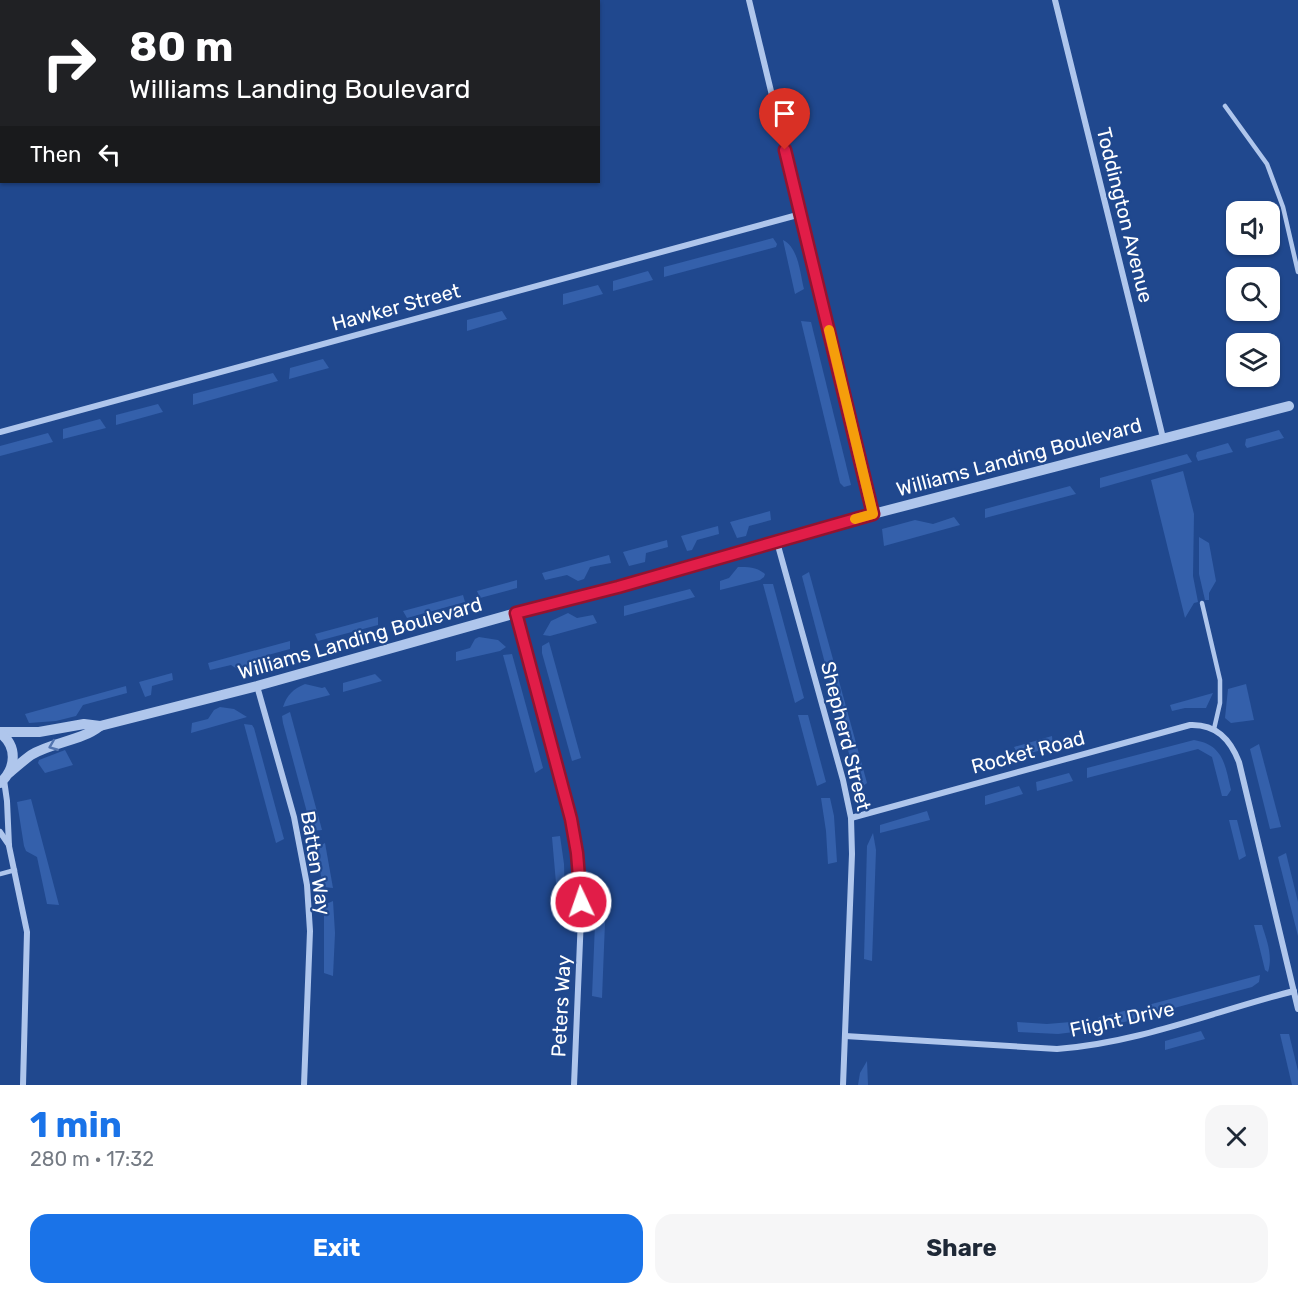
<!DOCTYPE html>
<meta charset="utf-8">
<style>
:root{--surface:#fff;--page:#f6f6f7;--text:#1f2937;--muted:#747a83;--accent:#1a73e8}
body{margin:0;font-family:Rubik,sans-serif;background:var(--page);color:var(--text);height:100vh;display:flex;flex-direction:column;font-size:22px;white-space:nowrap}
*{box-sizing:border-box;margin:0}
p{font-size:20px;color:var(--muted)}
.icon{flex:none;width:33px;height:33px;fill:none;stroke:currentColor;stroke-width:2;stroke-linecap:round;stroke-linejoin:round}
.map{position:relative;height:1085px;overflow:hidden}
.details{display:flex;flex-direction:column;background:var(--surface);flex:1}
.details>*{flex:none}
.hud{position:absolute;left:0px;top:0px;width:600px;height:183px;box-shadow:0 2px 4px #0004;background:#202124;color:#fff;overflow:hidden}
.buttons{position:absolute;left:1226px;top:201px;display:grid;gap:12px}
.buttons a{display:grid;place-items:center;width:54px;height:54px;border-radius:12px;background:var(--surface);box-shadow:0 2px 4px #0004;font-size:30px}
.pin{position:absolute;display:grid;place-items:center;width:51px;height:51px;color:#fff;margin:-62px -26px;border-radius:50% 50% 50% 0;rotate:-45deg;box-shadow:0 0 6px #0007}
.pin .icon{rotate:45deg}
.me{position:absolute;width:66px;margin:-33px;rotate:357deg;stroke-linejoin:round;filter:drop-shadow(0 0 4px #0008)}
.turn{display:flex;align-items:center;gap:21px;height:126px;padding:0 30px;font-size:27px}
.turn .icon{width:78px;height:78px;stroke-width:2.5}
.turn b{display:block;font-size:42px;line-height:51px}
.then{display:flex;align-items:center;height:57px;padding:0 30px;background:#0003;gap:12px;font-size:22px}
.round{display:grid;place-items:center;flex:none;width:63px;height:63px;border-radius:18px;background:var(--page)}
.head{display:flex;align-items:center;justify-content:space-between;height:102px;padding:0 30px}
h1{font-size:36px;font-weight:700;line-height:45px;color:var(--accent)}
.cta{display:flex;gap:12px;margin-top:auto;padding:12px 30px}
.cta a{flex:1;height:69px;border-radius:18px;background:var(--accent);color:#fff;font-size:24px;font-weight:700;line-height:69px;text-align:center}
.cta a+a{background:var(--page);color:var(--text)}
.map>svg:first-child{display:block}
.green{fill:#3460ab}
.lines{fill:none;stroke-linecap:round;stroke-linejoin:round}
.service{stroke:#afc6ec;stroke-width:4.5}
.minor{stroke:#afc6ec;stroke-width:6}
.tertiary{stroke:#afc6ec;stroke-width:10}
.oneway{stroke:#5274af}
.route-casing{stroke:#92132f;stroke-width:15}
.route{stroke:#e11d48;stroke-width:10}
.slow{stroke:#f59e0b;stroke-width:10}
.labels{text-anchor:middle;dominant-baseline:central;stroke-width:4.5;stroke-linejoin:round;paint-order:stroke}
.street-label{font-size:20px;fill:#fff;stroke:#20488e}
</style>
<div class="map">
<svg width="1298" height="1085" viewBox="0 0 1298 1085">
<rect width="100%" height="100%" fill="#20488e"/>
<!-- green -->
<g class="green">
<path d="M773,238l4,6 -1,3 -112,30v-10z"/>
<path d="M783,240c16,8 17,34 21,49l-9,5z"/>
<path d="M648,271l5,9 -40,11v-10z"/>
<path d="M598,285l5,9 -40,11v-11z"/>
<path d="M502,311l5,8 -40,12v-11z"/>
<path d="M801,321l10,1 40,163 -7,2 -4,-4z"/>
<path d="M323,359l6,9 -40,11 1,-11z"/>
<path d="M273,373l5,8 -85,24v-11z"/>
<path d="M158,404l5,8 -47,13v-10z"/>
<path d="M100,419l6,9 -43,11v-10z"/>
<path d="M1279,430l5,8 -37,10 -2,-3 1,-6z"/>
<path d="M48,433l5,9 -53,14v-10z"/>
<path d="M1228,443l5,9 -35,9 -2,-5 1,-4z"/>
<path d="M1187,454l5,8 -92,26v-10z"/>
<path d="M1183,471l11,43 -1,62 5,26 -4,1 -9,15 -34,-138z"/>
<path d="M1070,486l6,8 -91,24v-9z"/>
<path d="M770,511l1,9 -22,6 -3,10 -9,2 -7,-16z"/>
<path d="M954,517l6,8 -76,21 -2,-17 33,-9 18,4z"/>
<path d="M718,526l1,8 -22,6 -5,10 -5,1 -6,-15z"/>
<path d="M1199,537l10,6 7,38 -7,12v7h-4l-6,-26z"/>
<path d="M667,540l1,7 -22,6 -1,9 -16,4 -6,-14z"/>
<path d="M609,555l2,8 -21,4 -6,12 -6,2 -11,-6 -22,5 -3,-7z"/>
<path d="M738,567c10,0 19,0 27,7l-1,3 -4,3 -40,10v-9l9,-3z"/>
<path d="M809,572l58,211 -4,3 -10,-17 -50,-189 -1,-4z"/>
<path d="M517,580v8l-37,10 -3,-7z"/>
<path d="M763,584h10l31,114 -9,5z"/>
<path d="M690,589l5,8 -71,19v-10z"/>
<path d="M463,595l2,7 -58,16 -4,-7z"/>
<path d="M568,613l9,5 16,-3 4,8 -47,13 -7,-1 8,-14z"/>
<path d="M378,617v8l-60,16 -3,-7z"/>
<path d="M479,637l19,3 8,7 -6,4 -44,10v-9l14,-4 5,-9z"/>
<path d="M290,641v8l-22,6 -6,12 -20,5 -11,-7 -21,5 -2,-7z"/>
<path d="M549,642l32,116 -9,3 -30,-108v-7z"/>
<path d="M512,654l31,114 -8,5 -32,-118z"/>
<path d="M172,673l1,7 -21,6 -1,9 -6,2 -6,-15z"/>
<path d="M375,674l7,7 -39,11v-9z"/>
<path d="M305,684l17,4 3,-1 5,8 -47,12c4,-12 10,-18 22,-23z"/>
<path d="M1246,684l8,36 -23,3 -6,-5 3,-29z"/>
<path d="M126,686l1,7 -44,12 -7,11 -20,5 -27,2 -4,-9z"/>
<path d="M1213,693l-7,15h-21l-13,3 -2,-6z"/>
<path d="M220,707l14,2 13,8 -56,16 1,-10 16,-4 6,-9z"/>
<path d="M290,712l32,118 -10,1 -29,-108 -1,-7z"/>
<path d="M798,715h10l18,67 -9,4z"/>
<path d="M244,724l8,1 2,3 30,111 -8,4z"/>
<path d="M1052,736l1,11 -34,9 -5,-9z"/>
<path d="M1194,740c30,5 31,25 37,50l-4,6h-5l-10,-39 -14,-8 -111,29v-10z"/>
<path d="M1259,744l22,83 -11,2 -20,-80z"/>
<path d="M65,750l8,15 -28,8 -7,-10 1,-3z"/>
<path d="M1069,773l4,8 -36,10 -1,-9z"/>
<path d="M1019,786l4,8 -38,11v-9z"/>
<path d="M821,798h9l4,18 3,46 -9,2 -2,-33z"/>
<path d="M31,799l28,106 -12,-1 -10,-47 -11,-6 -2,-5 -7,-44z"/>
<path d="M927,811l3,9 -50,13v-8z"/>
<path d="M1229,820h8l9,36 -7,4z"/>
<path d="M873,833l3,17 -4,111 -8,-2 3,-113z"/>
<path d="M560,836l4,28 1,39 -7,3 -6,-69z"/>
<path d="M325,843l8,45 -10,-1 -7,-39z"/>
<path d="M1286,853l12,49v34l-20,-79z"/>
<path d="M333,901l2,32 -2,43 -9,-3v-68z"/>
<path d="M605,922l-3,76 -10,-2 3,-72z"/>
<path d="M1254,925h8c5,16 11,31 6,47l-3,-2z"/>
<path d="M1260,975l-1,7 -7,5 -100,27 -4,-9z"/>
<path d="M1135,1008v11l-32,9 -5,-10z"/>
<path d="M1083,1021l-1,10 -24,3 -40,-2 -1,-10 30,2z"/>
<path d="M1201,1031l4,8 -40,11v-9z"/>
<path d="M1280,1034h9l9,37v14h-6z"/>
<path d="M867,1061l1,24h-10l2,-12z"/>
</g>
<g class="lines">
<!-- service -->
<g class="service">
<path d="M1225,106l42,58 16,43 15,65"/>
<path d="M1202,603l18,77v23l-6,26"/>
<path d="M0,874l15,-4"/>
</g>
<!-- minor -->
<g class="minor">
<path d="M749,0l124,514"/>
<path d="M1055,0l108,438"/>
<path d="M450,2l6,-2"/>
<path d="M0,125l2,-1"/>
<path d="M0,432l801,-218"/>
<path d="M777,542l66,238 8,38 1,36 -9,231"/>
<path d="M516,613l55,206 6,34 4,64 -7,168"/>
<path d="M257,686l37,131 13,68 3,46 -6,154"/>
<path d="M4,780l3,21 2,45 18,86 -4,153"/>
<path d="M851,818l339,-93c26,-1 40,14 49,37l59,247"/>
<path d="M0,832l9,13"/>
<path d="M845,1036l212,13c82,-6 158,-38 237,-58"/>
</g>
<!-- tertiary -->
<g class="tertiary">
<path d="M0,732h39l45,-8 16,2 157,-40 259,-73 102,-26 255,-73 416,-108"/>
<path d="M0,733c18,13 16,36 0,50"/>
<path d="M9,773c7,-6 15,-13 22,-18 22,-13 50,-14 69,-29"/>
</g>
</g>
<!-- one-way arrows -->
<defs><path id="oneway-chevron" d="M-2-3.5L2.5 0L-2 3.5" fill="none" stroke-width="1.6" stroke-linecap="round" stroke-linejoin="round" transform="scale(1.5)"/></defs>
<use class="oneway" href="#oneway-chevron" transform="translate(53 746) rotate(158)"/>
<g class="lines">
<defs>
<path id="route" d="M581,902l-4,-49 -6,-34 -55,-206 102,-26 255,-73 -88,-364"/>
</defs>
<!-- route casing -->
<use href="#route" class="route-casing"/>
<!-- route -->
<use href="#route" class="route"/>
<!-- slow -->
<path class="slow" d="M829,330l44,184 -18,5"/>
</g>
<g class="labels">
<!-- street labels -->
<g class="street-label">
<text transform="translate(1125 215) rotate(76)">Toddington Avenue</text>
<text transform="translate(396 307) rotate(-15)">Hawker Street</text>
<text transform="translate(1019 457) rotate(-15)">Williams Landing Boulevard</text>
<text transform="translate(360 638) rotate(-16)">Williams Landing Boulevard</text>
<text transform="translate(846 736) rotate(76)">Shepherd Street</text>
<text transform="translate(1028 752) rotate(-15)">Rocket Road</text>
<text transform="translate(316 863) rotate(81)">Batten Way</text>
<text transform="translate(561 1006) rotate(-87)">Peters Way</text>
<text transform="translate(1122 1019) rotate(-12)">Flight Drive</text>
</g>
</g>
</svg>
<div class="buttons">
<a><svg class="icon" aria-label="sound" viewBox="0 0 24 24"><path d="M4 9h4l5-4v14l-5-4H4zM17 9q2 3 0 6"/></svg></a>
<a><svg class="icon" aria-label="search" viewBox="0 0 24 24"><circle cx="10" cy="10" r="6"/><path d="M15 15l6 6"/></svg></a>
<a><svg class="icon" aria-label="layers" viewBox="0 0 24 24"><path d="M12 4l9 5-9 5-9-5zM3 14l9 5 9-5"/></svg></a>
</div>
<div class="pin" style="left:785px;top:150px;background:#d93025"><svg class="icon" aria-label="arrive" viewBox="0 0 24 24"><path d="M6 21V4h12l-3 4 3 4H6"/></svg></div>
<svg class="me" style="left:581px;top:902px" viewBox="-20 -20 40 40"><circle r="17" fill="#e11d48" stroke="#fff" stroke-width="3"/><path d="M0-11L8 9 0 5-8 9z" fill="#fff"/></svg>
<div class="hud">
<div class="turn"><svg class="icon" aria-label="right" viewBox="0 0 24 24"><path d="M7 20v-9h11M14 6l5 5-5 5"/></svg><div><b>80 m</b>Williams Landing Boulevard</div></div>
<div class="then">Then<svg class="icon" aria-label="left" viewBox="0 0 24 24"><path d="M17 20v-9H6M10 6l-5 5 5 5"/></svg></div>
</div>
</div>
<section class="details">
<div class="head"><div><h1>1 min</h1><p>280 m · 17:32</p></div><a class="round"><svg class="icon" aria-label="close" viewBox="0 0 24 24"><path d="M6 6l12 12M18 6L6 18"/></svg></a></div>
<div class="cta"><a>Exit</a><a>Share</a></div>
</section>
